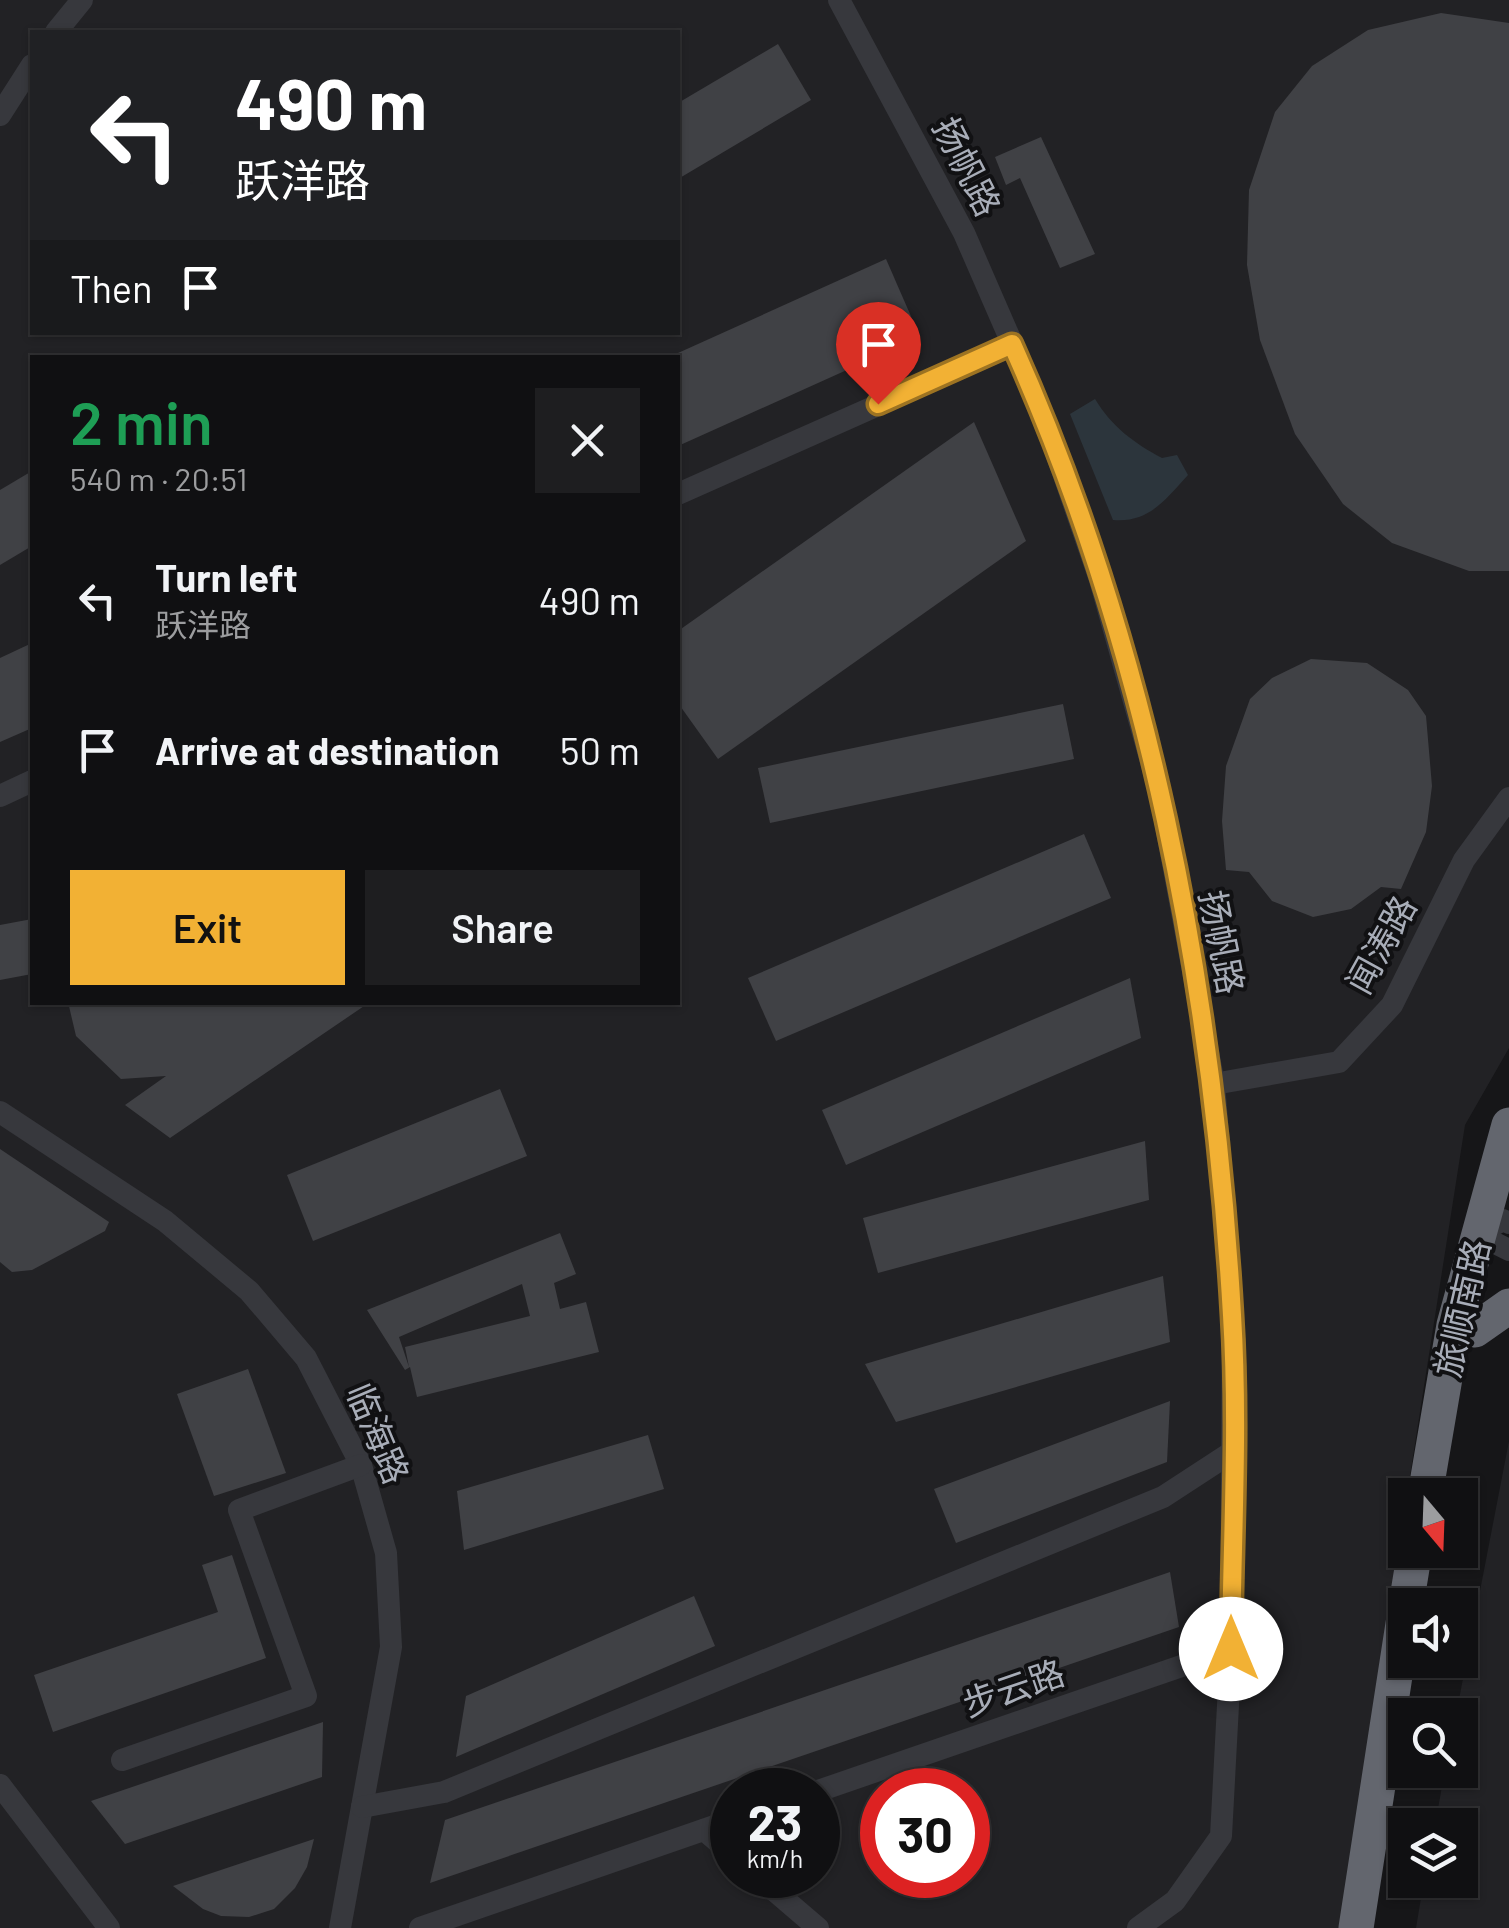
<!DOCTYPE html>
<meta charset="utf-8">
<style>
:root{--surface:#101012;--page:#1e1e20;--text:#f1f3f6;--muted:#9c9d9f;--line:#303032;--accent:#f2b134}
body{margin:0;font-family:Barlow,"Noto Sans SC",sans-serif;background:var(--page);color:var(--text);height:100vh;display:flex;flex-direction:column;font-size:38px;white-space:nowrap}
*{box-sizing:border-box;margin:0}
p{font-size:32px;color:var(--muted)}
.icon{flex:none;width:55px;height:55px;fill:none;stroke:currentColor;stroke-width:2;stroke-linecap:round;stroke-linejoin:round}
.map{position:relative;flex:1;overflow:hidden}
.details{position:absolute;left:30px;top:355px;width:650px;height:650px;display:flex;flex-direction:column;background:var(--surface);border-radius:0px;box-shadow:0 2px 8px #0004,0 0 0 2px var(--line)}
.details>*{flex:none}
.hud{position:absolute;left:30px;top:30px;width:650px;height:305px;border-radius:0px;box-shadow:0 2px 8px #0004,0 0 0 2px var(--line);background:#202124;color:#fff;overflow:hidden}
.needle{width:65px;rotate:161deg}
.tools{position:absolute;left:1388px;top:1478px;display:grid;gap:20px}
.tools a{display:grid;place-items:center;width:90px;height:90px;border-radius:0px;background:var(--surface);box-shadow:0 2px 8px #0004,0 0 0 2px var(--line);font-size:50px}
.speed{position:absolute;left:710px;top:1768px;display:flex;gap:20px;font-size:50px;font-weight:700;text-align:center}
.speed>*{display:grid;place-content:center;width:130px;height:130px;border-radius:50%;background:var(--surface);box-shadow:0 2px 8px #0004,0 0 0 2px var(--line);line-height:1}
.speed small{font-size:25px;font-weight:400}
.speed .limit{border:15px solid #d22;background:#fff;color:#111}
.pin{position:absolute;display:grid;place-items:center;width:85px;height:85px;color:#fff;margin:-102px -42px;border-radius:50% 50% 50% 0;rotate:-45deg;box-shadow:0 0 10px #0007}
.pin .icon{rotate:45deg}
.me{position:absolute;width:110px;margin:-55px;rotate:0deg;stroke-linejoin:round;filter:drop-shadow(0 0 8px #0008)}
.turn{display:flex;align-items:center;gap:35px;height:210px;padding:0 40px;font-size:45px}
.turn .icon{width:130px;height:130px;stroke-width:2.5}
.turn b{display:block;font-size:70px;line-height:85px}
.then{display:flex;align-items:center;height:95px;padding:0 40px;background:#0003;gap:20px;font-size:38px}
.round{display:grid;place-items:center;flex:none;width:105px;height:105px;border-radius:0px;background:var(--page)}
.head{display:flex;align-items:center;justify-content:space-between;height:170px;padding:0 40px}
h1{font-size:60px;font-weight:600;line-height:75px;color:#1e9e55}
.cta{display:flex;gap:20px;margin-top:auto;padding:20px 40px}
.cta a{flex:1;height:115px;border-radius:0px;background:var(--accent);color:#111;font-size:40px;font-weight:600;line-height:115px;text-align:center}
.cta a+a{background:var(--page);color:var(--text)}
ul{padding:0;list-style:none}
li{display:flex;align-items:center;gap:30px;height:150px;padding:0 40px}
li div{flex:1}
li b{display:block;font-size:38px}
li em{font-style:normal}
.map>svg:first-child{display:block}
.built{fill:#222225;fill-rule:evenodd}
.water{fill:#2c353c}
.building{fill:#404145;fill-rule:evenodd}
.lines{fill:none;stroke-linecap:round;stroke-linejoin:round}
.minor{stroke:#37383d;stroke-width:22}
.highway{stroke:#63666e;stroke-width:35}
.route-casing{stroke:#9d7322;stroke-width:25}
.route{stroke:#f2b134;stroke-width:18}
.labels{text-anchor:middle;dominant-baseline:central;stroke-width:8;stroke-linejoin:round;paint-order:stroke}
.street-label{font-size:35px;fill:#a8adb8;stroke:#111113}
</style>
<div class="map">
<svg width="1509" height="1928" viewBox="0 0 1509 1928">
<rect width="100%" height="100%" fill="#161618"/>
<!-- built -->
<g class="built">
<path d="M0,0h1509v1048l-44,77 -126,803h-1339zM32,32h646v300h-646zM32,358h646v644h-646zM732,1790h86v85h-86zM882,1790h86v85h-86z"/>
<path d="M1509,1441v487h-93l8,-48h36v-55h-25l10,-55h15v-55h-4z"/>
</g>
<!-- water -->
<path class="water" d="M1095,399c17,28 39,44 67,59l15,-3 11,20c-23,25 -39,48 -75,45l-43,-106z"/>
<!-- building -->
<g class="building">
<path d="M1441,13l68,10v548h-40l-77,-28 -49,-39 -48,-70 -35,-94 -13,-75 2,-75 26,-78 37,-46 56,-36z"/>
<path d="M778,44l33,56 -133,79v-76z"/>
<path d="M1041,137l54,117 -35,14 -40,-90 -14,7 -11,-28z"/>
<path d="M886,259l34,78 -242,109v-93z"/>
<path d="M974,422l52,119 -308,218 -40,-56v-72z"/>
<path d="M32,471v75l-32,19v-75z"/>
<path d="M32,643v85l-32,14v-84z"/>
<path d="M1311,659l56,4 41,27 18,26 6,70 -6,46 -25,57 -20,-2 -30,22 -38,8 -41,-16 -23,-29 -23,-2 -4,-49 4,-55 24,-67 22,-21z"/>
<path d="M1063,704l11,55 -304,64 -12,-55z"/>
<path d="M1084,834l27,64 -335,143 -28,-63z"/>
<path d="M32,919v55l-32,6v-55z"/>
<path d="M1130,978l11,60 -295,127 -24,-55z"/>
<path d="M68,1002h302l-200,136 -45,-33 41,-29 -45,3 -45,-43z"/>
<path d="M500,1089l27,67 -214,85 -26,-66z"/>
<path d="M1145,1141l4,59 -271,73 -15,-55z"/>
<path d="M0,1149l109,73 -4,9 -73,39 -20,2 -12,-10z"/>
<path d="M560,1233l16,41 -22,9 6,26 26,-7 13,50 -182,45 -7,-30 -5,3 -38,-60zM522,1284l8,32 -125,31 4,20 -10,-30z"/>
<path d="M1163,1276l7,66 -274,80 -31,-58z"/>
<path d="M248,1369l38,104 -72,23 -37,-102z"/>
<path d="M1170,1401l-3,61 -211,81 -22,-54z"/>
<path d="M648,1435l16,54 -200,61 -7,-59z"/>
<path d="M232,1555l34,103 -213,74 -19,-57 184,-63 -16,-47z"/>
<path d="M1170,1572l9,55 -749,256 15,-63z"/>
<path d="M694,1596l21,50 -259,111 10,-61z"/>
<path d="M323,1722l-1,55 -197,67 -34,-43z"/>
<path d="M314,1839l-7,28 -12,21 -21,21 -25,8 -28,-1 -18,-7 -30,-23z"/>
</g>
<g class="lines">
<!-- minor -->
<g class="minor">
<path d="M839,0l125,233 78,179 58,168 60,214 54,290 19,235 -2,330 -10,187 -46,65 -37,27"/>
<path d="M56,32l26,-32"/>
<path d="M0,115l32,-50"/>
<path d="M678,494l335,-149"/>
<path d="M0,796l32,-15"/>
<path d="M1214,1084l125,-22 53,-57 72,-145 45,-62"/>
<path d="M0,1112l165,109 84,70 57,67 55,107 25,88 5,94 -51,281"/>
<path d="M1477,1234l26,-14 6,3"/>
<path d="M1477,1234l32,16"/>
<path d="M122,1760l184,-64 -67,-186 122,-45"/>
<path d="M0,1785l109,143"/>
<path d="M818,1791l413,-142"/>
<path d="M362,1807l82,-15 719,-295 69,-45"/>
<path d="M704,1830l28,24"/>
<path d="M756,1875l62,53"/>
<path d="M420,1928l312,-108"/>
</g>
<!-- highway -->
<g class="highway">
<path d="M1475,1330l34,-24"/>
<path d="M1425,1495l29,-170 55,-200"/>
<path d="M1406,1605l9,-55"/>
<path d="M1356,1928l49,-317"/>
</g>
</g>
<g class="lines">
<defs>
<path id="route" d="M878,404l134,-60c136,303 201,642 220,971 7,111 0,224 -1,334"/>
</defs>
<!-- route casing -->
<use href="#route" class="route-casing"/>
<!-- route -->
<use href="#route" class="route"/>
</g>
<g class="labels">
<!-- street labels -->
<g class="street-label">
<text transform="translate(968 166) rotate(63)">扬帆路</text>
<text transform="translate(1223 942) rotate(79)">扬帆路</text>
<text transform="translate(1380 944) rotate(-61)">闻涛路</text>
<text transform="translate(1461 1308) rotate(-77)">旅顺南路</text>
<text transform="translate(379 1433) rotate(67)">临海路</text>
<text transform="translate(1013 1687) rotate(-19)">步云路</text>
</g>
</g>
</svg>
<div class="tools">
<a><svg class="needle" viewBox="-14 -14 28 28"><path d="M0-13l5 13h-10z" fill="#e53935"/><path d="M0 13l5-13h-10z" fill="#9c9d9f"/></svg></a>
<a><svg class="icon" aria-label="sound" viewBox="0 0 24 24"><path d="M4 9h4l5-4v14l-5-4H4zM17 9q2 3 0 6"/></svg></a>
<a><svg class="icon" aria-label="search" viewBox="0 0 24 24"><circle cx="10" cy="10" r="6"/><path d="M15 15l6 6"/></svg></a>
<a><svg class="icon" aria-label="layers" viewBox="0 0 24 24"><path d="M12 4l9 5-9 5-9-5zM3 14l9 5 9-5"/></svg></a>
</div>
<div class="speed"><div>23<small>km/h</small></div><div class="limit">30</div></div>
<div class="pin" style="left:878px;top:404px;background:#d93025"><svg class="icon" aria-label="arrive" viewBox="0 0 24 24"><path d="M6 21V4h12l-3 4 3 4H6"/></svg></div>
<svg class="me" style="left:1231px;top:1649px" viewBox="-20 -20 40 40"><circle r="19" fill="#fff"/><path d="M0-13L10 11 0 6-10 11z" fill="#f2b134"/></svg>
<div class="hud">
<div class="turn"><svg class="icon" aria-label="left" viewBox="0 0 24 24"><path d="M17 20v-9H6M10 6l-5 5 5 5"/></svg><div><b>490 m</b>跃洋路</div></div>
<div class="then">Then<svg class="icon" aria-label="arrive" viewBox="0 0 24 24"><path d="M6 21V4h12l-3 4 3 4H6"/></svg></div>
</div>
<section class="details">
<div class="head"><div><h1>2 min</h1><p>540 m · 20:51</p></div><a class="round"><svg class="icon" aria-label="close" viewBox="0 0 24 24"><path d="M6 6l12 12M18 6L6 18"/></svg></a></div>
<ul>
<li><svg class="icon" aria-label="left" viewBox="0 0 24 24"><path d="M17 20v-9H6M10 6l-5 5 5 5"/></svg><div><b>Turn left</b><p>跃洋路</p></div><em>490 m</em></li>
<li><svg class="icon" aria-label="arrive" viewBox="0 0 24 24"><path d="M6 21V4h12l-3 4 3 4H6"/></svg><div><b>Arrive at destination</b></div><em>50 m</em></li>
</ul>
<div class="cta"><a>Exit</a><a>Share</a></div>
</section>
</div>
